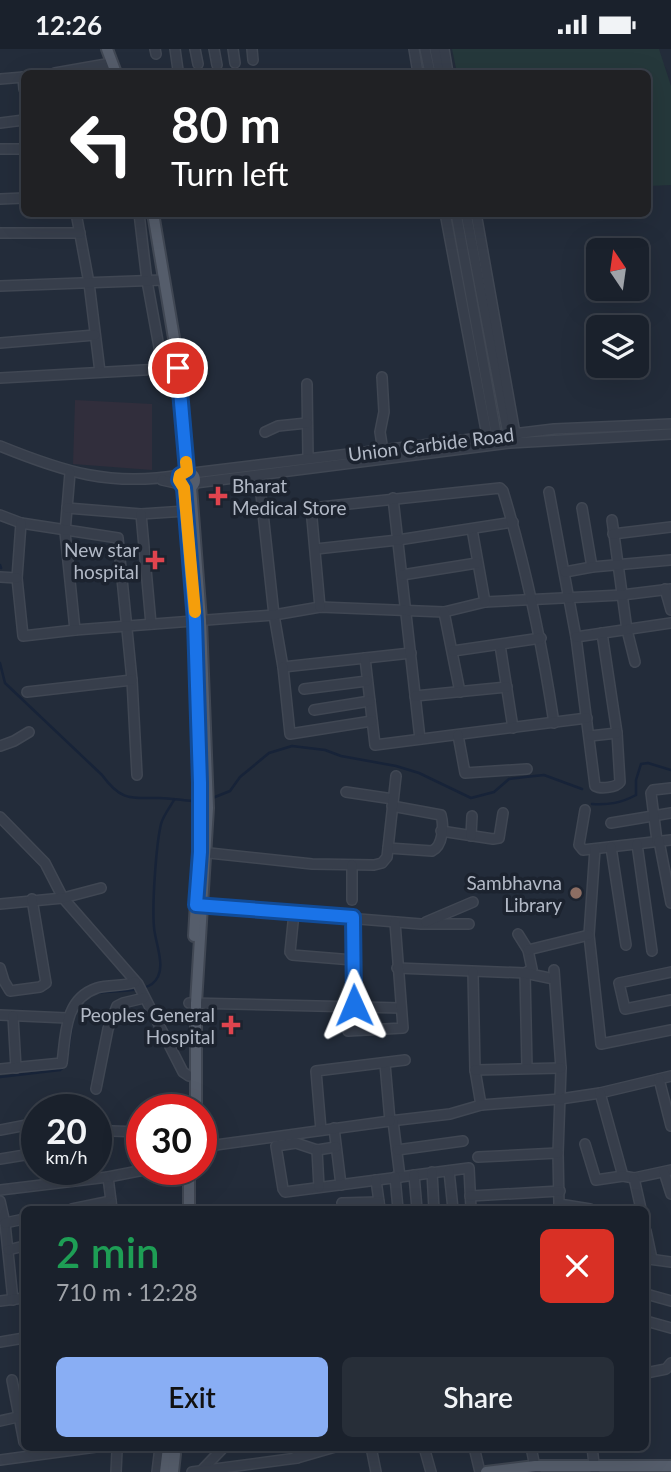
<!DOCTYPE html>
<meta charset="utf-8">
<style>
:root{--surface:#1a212c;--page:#272e38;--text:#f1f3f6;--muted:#9fa3a9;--line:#383e48;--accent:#89aef4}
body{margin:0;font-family:Lato,sans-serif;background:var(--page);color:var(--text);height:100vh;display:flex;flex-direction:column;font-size:26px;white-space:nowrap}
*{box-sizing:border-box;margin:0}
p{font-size:23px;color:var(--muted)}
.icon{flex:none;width:38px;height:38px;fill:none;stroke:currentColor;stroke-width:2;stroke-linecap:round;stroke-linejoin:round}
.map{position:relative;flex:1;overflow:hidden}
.panel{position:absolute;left:21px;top:1157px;width:628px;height:245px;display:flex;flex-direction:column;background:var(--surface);border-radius:10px;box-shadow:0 7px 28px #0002,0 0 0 2px var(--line)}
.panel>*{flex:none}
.banner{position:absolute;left:21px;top:21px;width:630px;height:147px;border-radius:10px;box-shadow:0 7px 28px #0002,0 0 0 2px var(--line);background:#202124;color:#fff;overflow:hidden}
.needle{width:46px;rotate:347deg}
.fabs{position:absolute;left:586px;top:189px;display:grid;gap:14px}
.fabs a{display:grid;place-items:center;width:63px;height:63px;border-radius:10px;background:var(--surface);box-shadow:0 7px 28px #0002,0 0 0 2px var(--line);font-size:35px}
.speed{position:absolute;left:21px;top:1045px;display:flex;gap:14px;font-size:35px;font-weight:700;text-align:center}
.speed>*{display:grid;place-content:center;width:91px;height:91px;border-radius:50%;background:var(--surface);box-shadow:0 7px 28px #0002,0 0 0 2px var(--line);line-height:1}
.speed small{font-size:18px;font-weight:400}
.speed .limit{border:10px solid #d22;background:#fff;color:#111}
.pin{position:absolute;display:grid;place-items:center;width:60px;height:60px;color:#fff;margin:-30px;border:4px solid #fff;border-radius:50%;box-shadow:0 2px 7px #0007}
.me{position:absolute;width:77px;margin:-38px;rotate:359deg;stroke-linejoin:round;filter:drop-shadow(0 0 5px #0008)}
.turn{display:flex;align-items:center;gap:24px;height:147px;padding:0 35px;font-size:32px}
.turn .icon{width:91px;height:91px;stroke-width:2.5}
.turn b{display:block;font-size:49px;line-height:60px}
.round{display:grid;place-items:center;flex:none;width:74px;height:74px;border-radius:10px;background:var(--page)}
.overview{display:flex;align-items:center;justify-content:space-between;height:119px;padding:0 35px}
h1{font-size:42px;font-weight:600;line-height:52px;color:#1e9e55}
.primary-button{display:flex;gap:14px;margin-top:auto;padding:14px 35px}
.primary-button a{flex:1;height:80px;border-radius:10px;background:var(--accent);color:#111;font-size:28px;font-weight:600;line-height:80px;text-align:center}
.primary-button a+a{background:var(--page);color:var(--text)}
.status{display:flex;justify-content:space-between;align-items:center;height:49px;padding:0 35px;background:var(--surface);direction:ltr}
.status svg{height:19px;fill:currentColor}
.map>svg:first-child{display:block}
.medical{fill:#312e3c}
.green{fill:#25383b}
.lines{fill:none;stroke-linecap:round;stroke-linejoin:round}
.stream{stroke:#172338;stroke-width:2.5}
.minor-casing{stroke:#404753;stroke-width:12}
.major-casing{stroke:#404753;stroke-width:14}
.minor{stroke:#373e4b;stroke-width:9}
.major{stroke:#555d6b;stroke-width:10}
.route-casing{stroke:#114b97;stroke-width:18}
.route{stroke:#1a73e8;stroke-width:12}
.slow{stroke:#f59e0b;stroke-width:12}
.health-dot{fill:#e0444e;stroke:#1c232f;stroke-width:2.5}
.education-dot{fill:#8d6e63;stroke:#1c232f;stroke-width:2.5}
.labels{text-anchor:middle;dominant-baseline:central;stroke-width:7;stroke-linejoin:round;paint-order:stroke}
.street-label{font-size:19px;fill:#b2b9c6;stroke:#1c232f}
.poi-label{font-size:19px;fill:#b2b9c6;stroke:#1c232f;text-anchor:end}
</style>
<div class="status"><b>12:26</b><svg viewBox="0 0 49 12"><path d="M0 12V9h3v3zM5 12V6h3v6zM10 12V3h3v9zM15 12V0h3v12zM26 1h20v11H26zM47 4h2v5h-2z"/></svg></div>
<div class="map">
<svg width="671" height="1423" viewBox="0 0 671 1423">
<rect width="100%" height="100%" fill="#232c3a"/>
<!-- medical -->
<path class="medical" d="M75,351l77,4v66l-79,-6z"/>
<!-- green -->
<path class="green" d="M452,0h207l12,37v99l-23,1v-113h-191z"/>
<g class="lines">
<!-- stream -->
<g class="stream">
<path d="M0,516l1,3"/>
<path d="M0,614l5,20 97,92c19,26 28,23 57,23 15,0 29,4 44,3"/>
<path d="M210,750l20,-8 10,-14 29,-24 23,-7 33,4 16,6 55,10 23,7 52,25 23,-6 15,-13 16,-2 19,-2 38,14"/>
<path d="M592,755c17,1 29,-1 44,-9v-15l5,-16 7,-1 23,7"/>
<path d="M94,944c15,-2 47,-1 58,-9 17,-13 3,-40 2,-57 -2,-22 2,-82 7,-103 2,-8 9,-17 13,-24"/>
<path d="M0,1028l60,-7 6,-5 7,-47"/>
</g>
<defs>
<g id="minor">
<path d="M155,0l1,5"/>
<path d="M175,0l3,21"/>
<path d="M195,0l3,15"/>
<path d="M214,0l3,16"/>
<path d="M233,0l2,14"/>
<path d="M252,0l1,11"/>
<path d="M414,0l4,24"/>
<path d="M425,0l5,24"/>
<path d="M435,0l5,24"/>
<path d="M444,0l4,24"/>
<path d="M55,24l57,-10"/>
<path d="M23,28l1,12"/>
<path d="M0,30l24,-2"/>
<path d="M0,74l24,-3"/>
<path d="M0,100h24"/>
<path d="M0,150l24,-1"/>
<path d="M76,164l13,70 11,89"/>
<path d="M139,164l8,68 16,88"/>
<path d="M445,164l43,228"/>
<path d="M456,164l41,226"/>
<path d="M466,164l43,226"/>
<path d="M476,164l40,226"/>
<path d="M0,184h80"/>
<path d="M0,237l163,-6"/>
<path d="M0,294l95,-8"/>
<path d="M382,328l2,35 -4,20 3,19"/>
<path d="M0,329l179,-10"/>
<path d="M307,335l1,73"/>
<path d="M265,383l13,-6 29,-3"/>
<path d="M0,397c64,26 111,41 180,29"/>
<path d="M70,424l-5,59 10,98"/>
<path d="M193,424l361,-44 117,-5"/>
<path d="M259,427l15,139 9,52 128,-14"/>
<path d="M162,431l18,4"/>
<path d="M195,434l315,-40 161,-9"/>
<path d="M549,443l27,145 19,149c5,3 21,2 25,-4l-3,-49 -15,-100"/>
<path d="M393,449l27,241"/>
<path d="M67,459l74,6 45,-3"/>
<path d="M582,459l10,59"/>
<path d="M141,465l10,110"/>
<path d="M0,466l21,8 97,15 14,142 5,95"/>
<path d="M612,471l15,110 8,32"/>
<path d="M21,474l-4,55 6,58 52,-6 199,-15 46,-8 124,5 41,-10 137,-7 49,-6"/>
<path d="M472,480l13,73"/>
<path d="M613,485l58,-7"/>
<path d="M316,500l82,-9 115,-18"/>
<path d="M565,523l27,-5 79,-7"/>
<path d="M402,526l75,-12"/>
<path d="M0,528l17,1"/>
<path d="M665,540l6,21"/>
<path d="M320,558l-9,-99 189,-20 3,3c23,76 39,153 51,232"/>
<path d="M444,563l16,80"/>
<path d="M576,588l95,-14"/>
<path d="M500,596l13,83"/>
<path d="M453,602l88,-13"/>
<path d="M365,609l10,87 212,-27"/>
<path d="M283,618l7,67 82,-13"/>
<path d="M304,640l63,-8"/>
<path d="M27,643l105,-12"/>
<path d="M415,647l92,-9"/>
<path d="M314,661l56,-9"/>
<path d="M458,686l7,38 62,-4"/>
<path d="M590,687l27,-3"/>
<path d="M0,697l14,-5 15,-9"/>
<path d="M346,743l47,7"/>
<path d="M585,761l-6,35 4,5 88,-10"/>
<path d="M0,768l45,46 18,35 75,86 45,88 6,4"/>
<path d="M611,774l60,-10"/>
<path d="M441,782l52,8 6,-1 4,-25"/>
<path d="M471,787l1,-20"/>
<path d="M657,792l-6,-48 2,-3 18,-2"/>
<path d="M659,792l12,62"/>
<path d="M637,795l15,107"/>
<path d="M611,798l15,98"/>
<path d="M388,799l44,3c11,-5 12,-25 9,-36l-49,-9"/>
<path d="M595,800l-6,86 12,109 70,-14"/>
<path d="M200,803l112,12 62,1 8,-2 5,-6 9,-81"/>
<path d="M352,851v-35"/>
<path d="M0,855l63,-6 38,-10"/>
<path d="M198,857l223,18h48"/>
<path d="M294,864l-4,39 2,3 61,5"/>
<path d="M353,868l1,88"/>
<path d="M426,873l47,-20"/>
<path d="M518,885l10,16 4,19 -7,4 2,95"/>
<path d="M528,901l61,-15"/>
<path d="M0,919l4,13 6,10 30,-4 6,-4 -14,-84"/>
<path d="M397,919l128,5 29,6"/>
<path d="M554,921l7,98 -3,85 1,51 31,5"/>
<path d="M473,923l2,98 6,35"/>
<path d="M671,923l-52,11 6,26 46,-9"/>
<path d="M189,954l212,5"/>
<path d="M0,966l67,3"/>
<path d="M13,967l3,52"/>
<path d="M348,982l55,-3 -8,-106"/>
<path d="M385,1015l5,57 60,-7 31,-9 79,-6 40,-6 71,-17"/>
<path d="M0,1020l62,-6c4,-29 2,-64 35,-75 13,-4 26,-1 38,-6"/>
<path d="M475,1021l86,-2"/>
<path d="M659,1030l12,47"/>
<path d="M96,1040l12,-60 9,-23 6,-3 21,-5"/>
<path d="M600,1044l23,83"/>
<path d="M393,1072l7,56"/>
<path d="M334,1079l7,57"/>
<path d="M0,1081l37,-7"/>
<path d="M321,1081l-5,-59 89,-11"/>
<path d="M112,1082l30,1"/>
<path d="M585,1095l11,36 27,-4 11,2 37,-8"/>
<path d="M201,1098l189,-26"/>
<path d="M336,1098l-19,3 -21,-7 -20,3 7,43 2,3 184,-24 2,41"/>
<path d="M317,1101l2,37"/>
<path d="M397,1101l66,-9"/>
<path d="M478,1108l80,-4"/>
<path d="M0,1110l37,-6"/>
<path d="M449,1122l4,38"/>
<path d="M432,1123l2,37"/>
<path d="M664,1123l7,22"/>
<path d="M414,1126l3,34"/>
<path d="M108,1128l4,32"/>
<path d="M395,1128l3,32"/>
<path d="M634,1129l7,31"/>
<path d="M376,1131l4,29"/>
<path d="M0,1141l108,-13 41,-8"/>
<path d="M470,1147l90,-5"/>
<path d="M0,1152l5,22 8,77"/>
<path d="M72,1160l39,-8"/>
<path d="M343,1160l-1,-6 37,-1"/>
<path d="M5,1174l19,-4"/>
<path d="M646,1182l6,28"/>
<path d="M8,1201l16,-4"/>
<path d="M649,1210l22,3"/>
<path d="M646,1245l25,7"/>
<path d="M0,1252l24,-3"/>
<path d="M646,1272l25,7"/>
<path d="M0,1293l24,-4"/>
<path d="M646,1324l20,-4 5,-6"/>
<path d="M12,1331l12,62"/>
<path d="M0,1372l22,-5"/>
<path d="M297,1398v11"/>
<path d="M371,1398l5,25"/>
<path d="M424,1398l7,25"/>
<path d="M474,1398l6,25"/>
<path d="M531,1398l5,25"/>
<path d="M592,1398l3,25"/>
<path d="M0,1411l96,-13"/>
<path d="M202,1421l22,-23"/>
<path d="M116,1423l1,-21"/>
<path d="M157,1423l3,-25"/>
<path d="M192,1423l105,-14 38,-11"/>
</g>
<g id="major">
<path d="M107,0l9,24"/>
<path d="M153,164l26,155 8,103"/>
<circle cx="187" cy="431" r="8"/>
<path d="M191,438l10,133 7,188 -12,195v106"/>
<path d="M194,887l3,-51"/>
<path d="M189,1160v-40"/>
<path d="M165,1423l3,-25"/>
<path d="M173,1423l2,-18"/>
<path d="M486,1423l49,-6h136"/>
</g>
</defs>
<!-- minor casing -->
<use href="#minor" class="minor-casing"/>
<!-- major casing -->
<use href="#major" class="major-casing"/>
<!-- minor -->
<use href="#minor" class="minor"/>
<!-- major -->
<use href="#major" class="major"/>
</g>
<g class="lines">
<defs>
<path id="route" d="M178,319l9,103 -7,4 -1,5 5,8 11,133 5,162v69l-4,53 157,12 1,88"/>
</defs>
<!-- route casing -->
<use href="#route" class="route-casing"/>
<!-- route -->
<use href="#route" class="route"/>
<!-- slow -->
<path class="slow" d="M186,413l1,9 -7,4 -1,5 5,8 11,124"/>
</g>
<!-- markers -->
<g class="health-dot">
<path d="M214.5 436.5h7v7h7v7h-7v7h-7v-7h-7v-7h7z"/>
<path d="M151.5 500.5h7v7h7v7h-7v7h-7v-7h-7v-7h7z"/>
<path d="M227.5 965.5h7v7h7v7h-7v7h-7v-7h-7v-7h7z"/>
</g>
<circle class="education-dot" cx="576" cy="844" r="7"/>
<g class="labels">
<!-- street labels -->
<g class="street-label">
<text transform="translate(431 395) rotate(-7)">Union Carbide Road</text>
</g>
<!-- poi labels -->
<g class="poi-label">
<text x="232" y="436" text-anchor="start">Bharat<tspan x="232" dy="22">Medical Store</tspan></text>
<text x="139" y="500">New star<tspan x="139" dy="22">hospital</tspan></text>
<text x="562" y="833">Sambhavna<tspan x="562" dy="22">Library</tspan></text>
<text x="215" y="965">Peoples General<tspan x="215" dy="22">Hospital</tspan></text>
</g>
</g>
</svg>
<div class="fabs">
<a><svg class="needle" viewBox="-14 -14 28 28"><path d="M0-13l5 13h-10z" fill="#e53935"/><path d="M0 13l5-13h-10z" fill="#9fa3a9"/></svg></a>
<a><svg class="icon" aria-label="layers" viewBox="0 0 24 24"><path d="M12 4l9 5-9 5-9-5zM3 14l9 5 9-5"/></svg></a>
</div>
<div class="speed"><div>20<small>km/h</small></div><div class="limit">30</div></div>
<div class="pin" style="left:178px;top:319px;background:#d93025"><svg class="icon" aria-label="arrive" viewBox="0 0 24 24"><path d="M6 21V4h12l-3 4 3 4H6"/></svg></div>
<svg class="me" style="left:354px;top:956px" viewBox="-20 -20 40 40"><path d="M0-17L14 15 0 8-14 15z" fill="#1a73e8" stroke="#fff" stroke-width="4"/></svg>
<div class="banner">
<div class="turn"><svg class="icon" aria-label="left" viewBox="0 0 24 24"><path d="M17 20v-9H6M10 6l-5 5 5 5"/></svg><div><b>80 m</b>Turn left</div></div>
</div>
<section class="panel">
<div class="overview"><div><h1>2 min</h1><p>710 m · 12:28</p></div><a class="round" style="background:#d93025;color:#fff"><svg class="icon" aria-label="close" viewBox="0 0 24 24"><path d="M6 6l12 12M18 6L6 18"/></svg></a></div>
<div class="primary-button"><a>Exit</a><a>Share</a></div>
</section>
</div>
